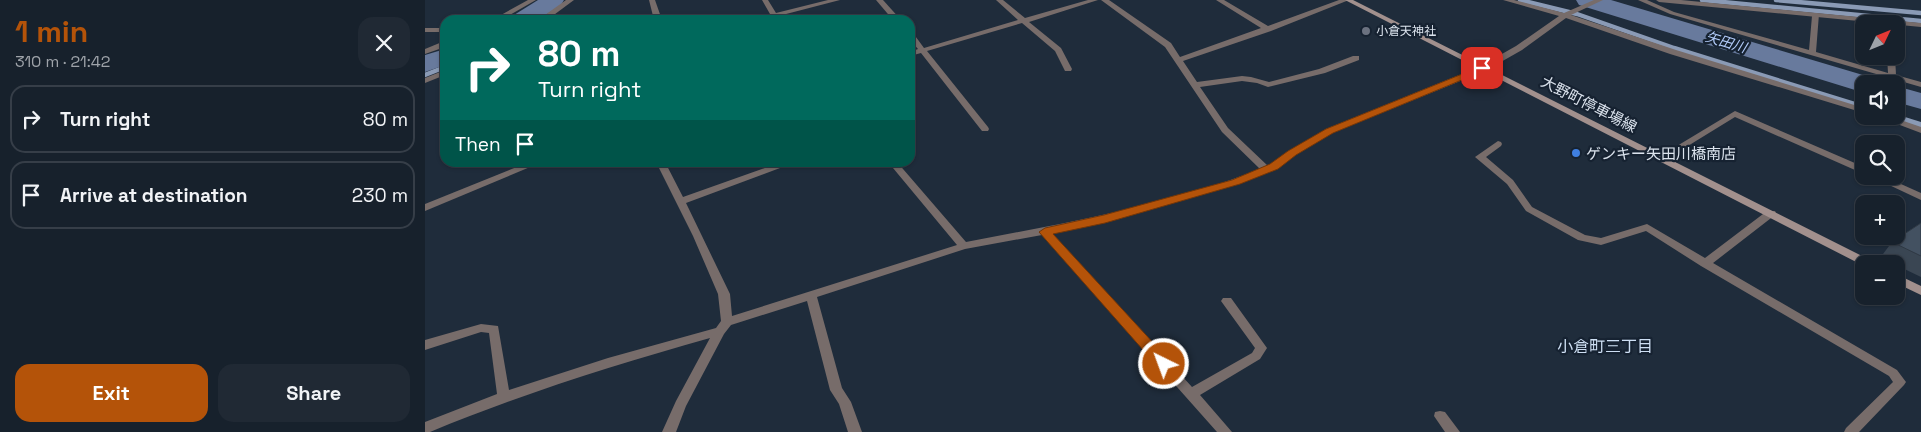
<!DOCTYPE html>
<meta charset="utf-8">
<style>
:root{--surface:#17212c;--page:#202934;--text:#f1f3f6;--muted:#9ea3a9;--line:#363e48;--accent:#b45309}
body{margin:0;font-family:"Space Grotesk","Noto Sans JP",sans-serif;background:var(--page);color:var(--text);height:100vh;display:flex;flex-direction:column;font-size:19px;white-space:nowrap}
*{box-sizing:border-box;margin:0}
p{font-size:16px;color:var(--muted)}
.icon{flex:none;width:28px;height:28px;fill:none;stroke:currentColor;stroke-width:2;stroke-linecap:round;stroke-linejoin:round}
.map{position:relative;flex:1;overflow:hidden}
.sheet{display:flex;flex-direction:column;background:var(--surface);width:425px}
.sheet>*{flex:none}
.hud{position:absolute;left:15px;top:15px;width:475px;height:152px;border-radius:15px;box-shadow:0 1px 4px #0004,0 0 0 1px var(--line);background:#00695c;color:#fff;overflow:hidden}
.needle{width:32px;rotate:47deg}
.tools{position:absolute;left:1430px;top:15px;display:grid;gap:10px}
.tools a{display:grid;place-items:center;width:50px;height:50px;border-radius:10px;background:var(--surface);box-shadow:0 1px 4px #0004,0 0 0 1px var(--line);font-size:25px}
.pin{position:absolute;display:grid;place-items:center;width:42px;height:42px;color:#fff;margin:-21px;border-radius:10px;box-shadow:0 2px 8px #0006}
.me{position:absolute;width:55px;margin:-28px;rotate:318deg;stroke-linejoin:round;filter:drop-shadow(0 0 4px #0008)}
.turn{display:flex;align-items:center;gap:18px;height:105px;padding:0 15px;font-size:22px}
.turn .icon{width:65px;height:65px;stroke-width:2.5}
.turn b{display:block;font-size:35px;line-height:42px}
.then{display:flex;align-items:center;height:48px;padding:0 15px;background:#0003;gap:10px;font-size:19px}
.round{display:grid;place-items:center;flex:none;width:52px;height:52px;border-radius:15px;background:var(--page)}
.overview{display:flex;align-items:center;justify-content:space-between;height:85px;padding:0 15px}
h1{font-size:30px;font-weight:700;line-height:38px;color:var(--accent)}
.primary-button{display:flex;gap:10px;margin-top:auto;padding:10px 15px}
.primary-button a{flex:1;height:58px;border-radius:15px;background:var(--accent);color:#fff;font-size:20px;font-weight:700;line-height:58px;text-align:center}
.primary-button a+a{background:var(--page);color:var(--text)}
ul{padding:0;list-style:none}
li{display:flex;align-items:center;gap:15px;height:68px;margin:0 10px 8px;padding:0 5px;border:2px solid var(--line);border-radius:15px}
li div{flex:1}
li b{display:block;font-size:19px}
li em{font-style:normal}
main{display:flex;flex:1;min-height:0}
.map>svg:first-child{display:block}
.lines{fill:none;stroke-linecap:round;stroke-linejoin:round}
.stream-far1{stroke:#8a9ab5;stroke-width:4.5}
.stream{stroke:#8a9ab5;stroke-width:5.5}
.river{fill:#687a9d;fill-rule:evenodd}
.minor{fill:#776c6a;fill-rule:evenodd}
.tertiary{fill:#776c6a;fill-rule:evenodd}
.secondary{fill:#a2908d;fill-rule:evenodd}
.wall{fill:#3a4653}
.building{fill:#435161;stroke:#2f3944}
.route{fill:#b45309;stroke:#753606}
.worship-dot{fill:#6b7280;stroke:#162231;stroke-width:2}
.shop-dot{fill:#3f7fe0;stroke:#162231;stroke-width:2}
.labels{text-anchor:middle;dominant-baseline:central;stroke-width:4.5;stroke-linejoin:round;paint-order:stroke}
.far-poi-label{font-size:12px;fill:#dbe3ed;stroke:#162231;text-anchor:start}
.far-water-label{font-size:14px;font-style:italic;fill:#b2cbf9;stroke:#162231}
.street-label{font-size:15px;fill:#dbe3ed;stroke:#162231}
.poi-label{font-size:15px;fill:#dbe3ed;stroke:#162231;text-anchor:start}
.neighbourhood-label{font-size:16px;fill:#cedff3;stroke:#162231}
</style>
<main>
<section class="sheet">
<div class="overview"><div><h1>1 min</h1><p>310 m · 21:42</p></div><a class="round"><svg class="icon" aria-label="close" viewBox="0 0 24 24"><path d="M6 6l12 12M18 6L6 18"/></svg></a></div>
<ul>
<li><svg class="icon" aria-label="right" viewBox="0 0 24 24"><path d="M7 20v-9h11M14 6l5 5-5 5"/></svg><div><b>Turn right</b></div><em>80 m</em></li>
<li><svg class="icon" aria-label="arrive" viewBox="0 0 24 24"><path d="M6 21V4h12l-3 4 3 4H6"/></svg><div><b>Arrive at destination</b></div><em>230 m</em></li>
</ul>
<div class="primary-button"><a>Exit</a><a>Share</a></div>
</section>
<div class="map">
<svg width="1496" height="432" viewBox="0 0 1496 432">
<rect width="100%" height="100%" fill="#1f2c3b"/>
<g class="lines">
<!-- stream-far1 -->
<g class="stream-far1">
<path d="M1095,0l57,14 97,34 190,59"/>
<path d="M1277,0l219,21"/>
<path d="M1351,0l145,13"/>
<path d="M0,75l20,-8"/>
</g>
<!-- stream -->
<path class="stream" d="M1468,116l28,9"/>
<!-- river -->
<g class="river">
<path d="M113,0h26l-3,5 -23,15h-28l4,-5z"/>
<path d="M1151,0h35l262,78 4,6h-13v8l-9,-2 -276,-85z"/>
<path d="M20,49v16l-20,7v-17z"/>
<path d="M1471,86l25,7v16l-25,-7z"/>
</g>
<!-- minor -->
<g class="minor">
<path d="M103,0h8l-35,20h-9z"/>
<path d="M141,0h8l-27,20h-9z"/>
<path d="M224,0h6l7,20h-8z"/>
<path d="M337,0h6l8,13 52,-13h12l-77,20h-13l20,-6z"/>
<path d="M451,0h7l18,20h-8z"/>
<path d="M571,0h7l22,18 63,-18h10l-69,22 32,26 11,21 -1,2h-6l-10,-20 -33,-28 -95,28 61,76 1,2 -1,2h-6l-61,-78 -11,3v-4l8,-3 -8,-9v-7h3l11,15 94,-28z"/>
<path d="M676,0h8l62,43 9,14 81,-29 -45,-28h8l44,26 71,-26h10l-78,31 -88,30 14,21 45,-6 9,1 18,5 50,-13 34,-13h6v4l-34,13 -57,14 -11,-4 -15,-2 -42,6 28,41 40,38 21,-15 37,-22 153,-62 37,-21 43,-30 -56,-16h11l50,13 30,-13h9l-32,15 105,35 188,58v5l-194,-59 -104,-36 -44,32 -37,21 -153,62 -37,22 -18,14 -38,15 -130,37 -58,12 141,154 60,-34 3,-5 -34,-47 2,-3h8l36,50 -7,11 -60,36 32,37h-15l-175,-197 -77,14 -148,48 25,91 9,14 11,30h-14l-9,-28 -9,-14 -23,-89 -76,24 -7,9 -38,72 -10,26h-14l14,-31 34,-63c-95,27 -189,56 -280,94h-5v-10l72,-28 -8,-61 -8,-1 -56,18v-10l56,-16 17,2 11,64 99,-32 108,-30 5,-7 -3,-27 -25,-58 -37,-74h9l18,35 99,-35h14l-110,41 44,91 2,22 225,-71 -69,-83h9l69,80c99,-19 200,-36 294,-73l-38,-37 -57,-85z"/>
<path d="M1213,0h9l27,12 135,38 3,-34 7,-2 -3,38 72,21 -1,-17h8l1,19 25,7v5l-251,-73z"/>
<rect x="0" y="28" width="20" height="4"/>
<path d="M17,42h3v5l-20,7v-5z"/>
<path d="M20,70v5l-20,8v-5z"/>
<path d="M1310,111l129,56v7l-129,-57 -70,43h-6l-2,-2z"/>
<path d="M1451,116h13l32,11v6z"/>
<path d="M1073,141l3,1 1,2 -1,2 -15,11 27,23 19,27 53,28 16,3 46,-14 58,34 62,-47h8l1,2 -1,2 -62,48 184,107 9,12 -2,3 -45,47h-15l2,-4 47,-46 -4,-6 -188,-110 -55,-35 -45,14 -23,-5 -52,-29 -19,-27 -32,-27z"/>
<path d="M104,162h13l-117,49v-7z"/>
<path d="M1445,176h13l38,17v7z"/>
<path d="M1015,411l5,1 15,20h-15l-11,-16 1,-4z"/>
</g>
<!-- tertiary -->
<path class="tertiary" d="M1231,0h25l240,23v4l-262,-25z"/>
<!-- secondary -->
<g class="secondary">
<path d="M920,0h8l519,261 1,3h-9v2z"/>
<path d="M1471,274l25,12v9l-25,-12z"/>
</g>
</g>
<!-- wall -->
<path class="wall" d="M1496,223v54l-25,-12v-1h-3l-13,-6 12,-16z"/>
<!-- building -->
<path class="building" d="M1496,223v33l-29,-14z"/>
<!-- route -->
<path class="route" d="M1057,66l4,1v3l-153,63 -37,22 -18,14 -38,15 -135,39 -52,11 116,126 2,4 -2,4 -5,2 -5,-2 -120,-136 6,-4 59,-13 128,-35 38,-16 18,-13 38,-22z"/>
<!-- markers -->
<circle class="worship-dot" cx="941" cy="31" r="5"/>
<circle class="shop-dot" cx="1151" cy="153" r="5"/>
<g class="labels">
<!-- far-poi labels -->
<g class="far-poi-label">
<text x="951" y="31">小倉天神社</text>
</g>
<!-- far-water labels -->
<g class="far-water-label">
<text transform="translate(1301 42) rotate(17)">矢田川</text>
</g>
<!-- street labels -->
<g class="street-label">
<text transform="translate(1164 104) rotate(27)">大野町停車場線</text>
</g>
<!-- poi labels -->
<g class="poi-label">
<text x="1161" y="153">ゲンキー矢田川橋南店</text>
</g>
<!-- neighbourhood labels -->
<g class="neighbourhood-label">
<text x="1180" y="346">小倉町三丁目</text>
</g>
</g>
</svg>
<div class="tools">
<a><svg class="needle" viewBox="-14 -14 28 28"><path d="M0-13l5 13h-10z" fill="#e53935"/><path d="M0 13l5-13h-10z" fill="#9ea3a9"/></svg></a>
<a><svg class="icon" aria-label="sound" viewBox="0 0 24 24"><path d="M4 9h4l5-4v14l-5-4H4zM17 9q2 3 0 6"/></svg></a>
<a><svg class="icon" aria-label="search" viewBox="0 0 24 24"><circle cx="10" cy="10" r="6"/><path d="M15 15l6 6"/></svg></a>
<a>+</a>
<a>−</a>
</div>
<div class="pin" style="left:1057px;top:68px;background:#d93025"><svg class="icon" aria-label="arrive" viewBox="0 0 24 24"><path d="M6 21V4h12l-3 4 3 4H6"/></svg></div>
<svg class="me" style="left:739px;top:364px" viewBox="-20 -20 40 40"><circle r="17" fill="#b45309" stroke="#fff" stroke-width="3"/><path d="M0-11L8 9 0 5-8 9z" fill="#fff"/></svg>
<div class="hud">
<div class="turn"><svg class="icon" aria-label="right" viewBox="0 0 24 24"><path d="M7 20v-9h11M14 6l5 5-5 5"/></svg><div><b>80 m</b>Turn right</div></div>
<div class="then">Then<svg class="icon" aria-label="arrive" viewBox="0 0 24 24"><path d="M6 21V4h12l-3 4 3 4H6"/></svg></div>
</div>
</div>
</main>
